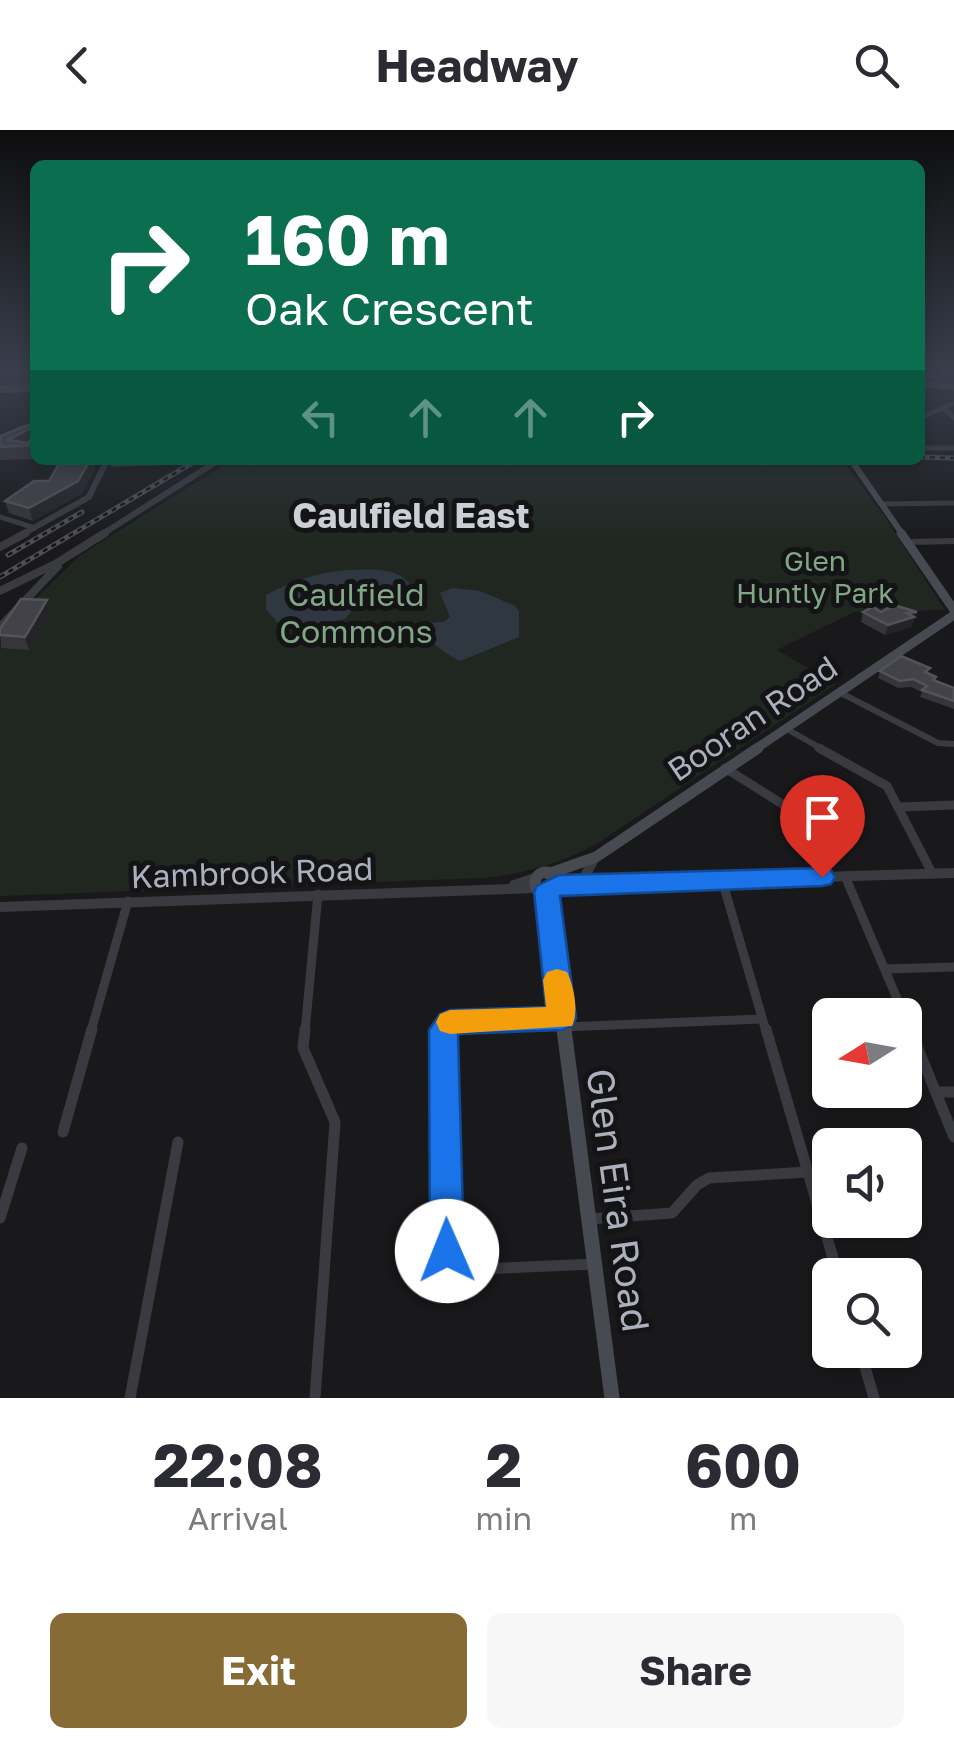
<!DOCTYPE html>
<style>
:root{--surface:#fff;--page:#f7f7f7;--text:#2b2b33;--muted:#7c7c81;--accent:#876b34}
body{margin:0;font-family:"Golos Text",sans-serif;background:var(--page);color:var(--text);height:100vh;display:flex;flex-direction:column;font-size:38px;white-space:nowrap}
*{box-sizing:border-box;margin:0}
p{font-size:32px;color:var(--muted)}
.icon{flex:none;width:55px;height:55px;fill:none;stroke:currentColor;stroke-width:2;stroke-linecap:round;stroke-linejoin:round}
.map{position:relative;height:1268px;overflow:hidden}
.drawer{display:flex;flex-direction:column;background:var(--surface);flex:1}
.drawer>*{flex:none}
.hud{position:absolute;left:30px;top:30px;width:895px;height:305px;border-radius:15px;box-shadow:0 5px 15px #0003;background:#0b6e4f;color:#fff;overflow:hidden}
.needle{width:65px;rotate:259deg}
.buttons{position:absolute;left:812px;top:868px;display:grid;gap:20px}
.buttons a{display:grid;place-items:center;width:110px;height:110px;border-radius:15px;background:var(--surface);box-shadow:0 5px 15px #0003;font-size:50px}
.pin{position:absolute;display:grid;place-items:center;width:85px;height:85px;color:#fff;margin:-102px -42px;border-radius:50% 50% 50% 0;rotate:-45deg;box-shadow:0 0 10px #0007}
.pin .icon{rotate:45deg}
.me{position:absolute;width:110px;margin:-55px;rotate:359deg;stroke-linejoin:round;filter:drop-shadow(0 0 8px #0008)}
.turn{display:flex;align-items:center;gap:35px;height:210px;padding:0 50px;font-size:45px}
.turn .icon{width:130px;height:130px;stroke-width:2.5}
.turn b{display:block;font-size:70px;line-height:85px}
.lanes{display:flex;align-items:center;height:95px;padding:0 50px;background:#0003;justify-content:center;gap:50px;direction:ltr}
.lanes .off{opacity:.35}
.eta{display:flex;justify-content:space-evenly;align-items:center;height:170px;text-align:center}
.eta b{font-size:60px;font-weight:700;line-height:70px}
.action{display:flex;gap:20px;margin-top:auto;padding:20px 50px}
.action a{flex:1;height:115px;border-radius:15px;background:var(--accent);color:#fff;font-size:40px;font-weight:700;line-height:115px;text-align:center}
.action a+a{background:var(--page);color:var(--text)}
header{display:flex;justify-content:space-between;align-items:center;height:130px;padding:0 50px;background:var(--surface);font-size:45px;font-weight:700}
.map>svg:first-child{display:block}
.green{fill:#1f2720}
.water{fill:#2f3841}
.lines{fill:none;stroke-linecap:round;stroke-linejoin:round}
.minor-far3{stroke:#3a3b41;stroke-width:5}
.minor-far2{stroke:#3a3b41;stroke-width:6}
.minor-far1{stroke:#3a3b41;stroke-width:9}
.minor{stroke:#3a3b41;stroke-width:11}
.tertiary-far2{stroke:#3a3b41;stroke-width:6}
.tertiary-far1{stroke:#3a3b41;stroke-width:8}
.tertiary{stroke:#3a3b41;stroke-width:10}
.secondary-far3{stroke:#484a51;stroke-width:6}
.secondary-far2{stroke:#484a51;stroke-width:9}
.secondary-far1{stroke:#484a51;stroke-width:11}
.secondary{stroke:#484a51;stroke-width:15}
.primary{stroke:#565860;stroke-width:8}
.trunk{fill:#5e6069;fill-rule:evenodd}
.rail-casing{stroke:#4d4f56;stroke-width:5}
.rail{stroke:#141417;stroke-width:2.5;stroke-dasharray:5;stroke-linecap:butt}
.wall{fill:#35353a}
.shaded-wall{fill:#242428}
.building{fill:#424248;stroke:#52545a;stroke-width:2.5}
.route{fill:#1a73e8;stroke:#114b97;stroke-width:2.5}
.slow{fill:#f59e0b}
.labels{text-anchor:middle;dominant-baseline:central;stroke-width:10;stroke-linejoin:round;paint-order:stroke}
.far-park-label{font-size:28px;fill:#82a785;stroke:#141417}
.park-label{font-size:32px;fill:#82a785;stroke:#141417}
.street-label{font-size:32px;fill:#abb0bc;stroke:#141417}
.far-district-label{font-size:35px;font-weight:bold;fill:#cdcfd7;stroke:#141417}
.near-street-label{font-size:38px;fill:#abb0bc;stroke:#141417}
</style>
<header><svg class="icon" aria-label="back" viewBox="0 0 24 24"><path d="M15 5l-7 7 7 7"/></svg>Headway<svg class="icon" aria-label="search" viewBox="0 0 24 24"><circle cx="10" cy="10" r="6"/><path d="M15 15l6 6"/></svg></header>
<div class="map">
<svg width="954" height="1268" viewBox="0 0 954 1268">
<rect width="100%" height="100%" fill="#19191c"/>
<!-- green -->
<path class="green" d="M402,330h440l42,56 61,94 -91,2 -77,38 59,34 -235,157c-37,22 -74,32 -117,37l-484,18v-247l33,-48 46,-45 148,-93z"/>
<!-- water -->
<g class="water">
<path d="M347,440c22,0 47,-4 63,14l-47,13 -18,22 -46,9 -19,-3 -14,-16v-14c28,-15 50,-22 81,-25z"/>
<path d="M453,458l27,3 35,15 4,5v26l-59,24c-19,-9 -29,-22 -49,-31l4,-4 30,-5 5,-4 -10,-24z"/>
</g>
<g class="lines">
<!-- minor-far3 -->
<g class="minor-far3">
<path d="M943,278l11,10"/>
<path d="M920,288l34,-15"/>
<path d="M920,318h34"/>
<path d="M85,332l21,-1"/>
<path d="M882,374l72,-1"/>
<path d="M0,387l35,11"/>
</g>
<!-- minor-far2 -->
<g class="minor-far2">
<path d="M908,412l46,-1"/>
<path d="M839,562l99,51 16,1"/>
<path d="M785,598l39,22"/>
</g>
<!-- minor-far1 -->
<g class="minor-far1">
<path d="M819,618l68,38 45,87"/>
<path d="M725,638l70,44 27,65"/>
<path d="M899,677l55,-2"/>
<path d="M845,746l59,139"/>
<path d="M722,750l44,151"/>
<path d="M885,839l69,-2"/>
<path d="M905,887l6,14"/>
<path d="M563,897l199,-8"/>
<path d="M91,901l37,-130"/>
<path d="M305,901l13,-137"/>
<path d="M444,901l6,-9 112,-4"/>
</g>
<!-- minor -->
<g class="minor">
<path d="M305,899l-2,19 32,74 -20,276"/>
<path d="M445,899l4,235 11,6 134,-6"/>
<path d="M766,899l72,246"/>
<path d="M910,899l44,108"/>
<path d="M937,962h17"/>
<path d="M63,1002l29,-103"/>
<path d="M0,1088l22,-70"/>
<path d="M588,1089l84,-6 25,-28 12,-7 99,-6"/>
<path d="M860,1220l14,48"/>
<path d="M130,1268l48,-256"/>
</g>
<!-- tertiary-far2 -->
<g class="tertiary-far2">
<path d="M114,334l104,-4"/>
<path d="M21,405l68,-38 16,-33"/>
<path d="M101,405l118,-75"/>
</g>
<!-- tertiary-far1 -->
<g class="tertiary-far1">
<path d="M0,417l26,-14"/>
<path d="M0,461l57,-28 48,-30"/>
<path d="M0,497l58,-61"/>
</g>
<!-- tertiary -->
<g class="tertiary">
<path d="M594,729l-8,15 12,10"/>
<path d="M514,755l21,-7"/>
<path d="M559,755l395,-12"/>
<path d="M0,777l536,-19"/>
</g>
<!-- secondary-far3 -->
<g class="secondary-far3">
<path d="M920,254l34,3"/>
<path d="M851,330l52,75"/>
</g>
<!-- secondary-far2 -->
<g class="secondary-far2">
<path d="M901,403l53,77"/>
<path d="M754,620l200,-135"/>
</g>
<!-- secondary-far1 -->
<g class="secondary-far1">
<circle cx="546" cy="753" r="11"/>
<path d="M548,744l48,-17 162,-109"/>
<path d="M546,762l18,139"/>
</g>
<!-- secondary -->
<path class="secondary" d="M564,899l48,369"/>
<!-- primary -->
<path class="primary" d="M0,259l35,-1"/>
<!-- trunk -->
<path class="trunk" d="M32,292h3v5l-35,14v-5z"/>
<defs>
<g id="rail">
<path d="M920,327l34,1"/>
<path d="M8,425l74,-43"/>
<path d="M0,447l197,-117"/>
</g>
</defs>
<!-- rail casing -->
<use href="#rail" class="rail-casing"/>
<!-- rail -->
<use href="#rail" class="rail"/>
</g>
<!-- wall -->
<g class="wall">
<path d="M35,291v38l-35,1v-24l33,-10 -1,-4z"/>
<path d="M61,330h32l2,9 -14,25 -48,27 -24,-8 -4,-12 44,-20z"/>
<path d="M47,470l3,13 -21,37 -28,-2 -1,-19z"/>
<path d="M887,473l30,9 -6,15 -26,8 -24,-13 2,-10h18l4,-2z"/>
<path d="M880,541l49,3 7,3 -1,4 19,7v21l-34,-12 2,-5 -11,-5 -13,1 -20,-10z"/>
</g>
<!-- shaded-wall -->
<g class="shaded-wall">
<path d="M35,296v15l-9,5 -18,-6z"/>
<path d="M90,330h3l2,9 -14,25 -48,27 -4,-13z"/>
<path d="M47,470l3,13 -21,37 -4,-13z"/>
<path d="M917,482l-6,15 -26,8 3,-10 19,-12z"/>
</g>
<!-- building -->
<g class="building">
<path d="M25,296h10l-27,14 20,3 7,-9v11l-35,2v-11z"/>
<path d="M61,330h29l-12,21 -49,27 -24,-7 29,-20h15z"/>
<path d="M21,469l26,1 -22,37 -25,-2v-6z"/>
<path d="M887,473l30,9 -10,1 7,4 -26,8 -25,-13 10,-5 8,5 9,-5z"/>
<path d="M901,526l29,12 -5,4 11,5 -3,3 21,8v13l-32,-11 5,-4 -14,-7 -13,2 -20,-10z"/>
</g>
<!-- sky -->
<linearGradient id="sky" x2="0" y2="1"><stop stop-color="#0e0e0f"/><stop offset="0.58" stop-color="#383e4b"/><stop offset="1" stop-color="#383e4b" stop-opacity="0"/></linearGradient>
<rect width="954" height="417" fill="url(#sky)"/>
<!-- route -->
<path class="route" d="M822,738l9,2 4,7 -4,7 -9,2 -262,10 16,122 -4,8 -10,4 -104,4 6,217 -5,12 -12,5 -12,-5 -5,-12 -1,-221 11,-16 10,-4 96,-3 -12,-115 3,-6 22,-11z"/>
<!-- slow -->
<path class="slow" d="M557,839l10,3c7,14 12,40 5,54l-122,8 -10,-3 -4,-9 4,-8 10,-4 96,-3 -3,-27 4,-8z"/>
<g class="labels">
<!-- far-park labels -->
<g class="far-park-label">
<text x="815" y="430">Glen<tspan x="815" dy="32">Huntly Park</tspan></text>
</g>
<!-- park labels -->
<g class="park-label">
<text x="356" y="464">Caulfield<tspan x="356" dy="37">Commons</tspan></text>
</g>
<!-- street labels -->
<g class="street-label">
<text transform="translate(752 588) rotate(-34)">Booran Road</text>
<text transform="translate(252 742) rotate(-2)">Kambrook Road</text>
</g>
<!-- far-district labels -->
<g class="far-district-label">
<text x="411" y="385">Caulfield East</text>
</g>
<!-- near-street labels -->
<g class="near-street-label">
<text transform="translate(619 1070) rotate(82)">Glen Eira Road</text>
</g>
</g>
</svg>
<div class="buttons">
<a><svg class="needle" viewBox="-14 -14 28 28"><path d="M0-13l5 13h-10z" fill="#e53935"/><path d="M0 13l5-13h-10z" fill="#7c7c81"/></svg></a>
<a><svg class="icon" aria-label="sound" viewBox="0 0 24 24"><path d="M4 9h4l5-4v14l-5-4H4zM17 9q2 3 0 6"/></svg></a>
<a><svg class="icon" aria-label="search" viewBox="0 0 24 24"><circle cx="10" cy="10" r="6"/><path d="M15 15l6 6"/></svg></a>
</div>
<div class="pin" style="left:822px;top:747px;background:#d93025"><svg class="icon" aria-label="arrive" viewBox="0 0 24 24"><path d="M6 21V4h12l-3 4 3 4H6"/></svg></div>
<svg class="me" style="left:447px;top:1121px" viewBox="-20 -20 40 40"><circle r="19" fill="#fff"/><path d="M0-13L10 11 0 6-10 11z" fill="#1a73e8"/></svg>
<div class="hud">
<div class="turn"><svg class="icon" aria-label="right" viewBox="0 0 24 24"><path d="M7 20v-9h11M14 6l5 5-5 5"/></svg><div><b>160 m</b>Oak Crescent</div></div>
<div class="lanes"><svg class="icon off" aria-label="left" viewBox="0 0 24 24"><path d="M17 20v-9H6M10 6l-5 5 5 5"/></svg><svg class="icon off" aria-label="ahead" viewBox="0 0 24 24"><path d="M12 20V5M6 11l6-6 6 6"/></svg><svg class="icon off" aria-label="ahead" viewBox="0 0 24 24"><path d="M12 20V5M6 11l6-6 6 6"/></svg><svg class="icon" aria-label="right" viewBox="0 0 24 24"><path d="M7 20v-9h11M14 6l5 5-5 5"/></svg></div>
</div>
</div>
<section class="drawer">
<div class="eta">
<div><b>22:08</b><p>Arrival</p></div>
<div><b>2</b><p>min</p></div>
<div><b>600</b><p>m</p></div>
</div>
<div class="action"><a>Exit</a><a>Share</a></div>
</section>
